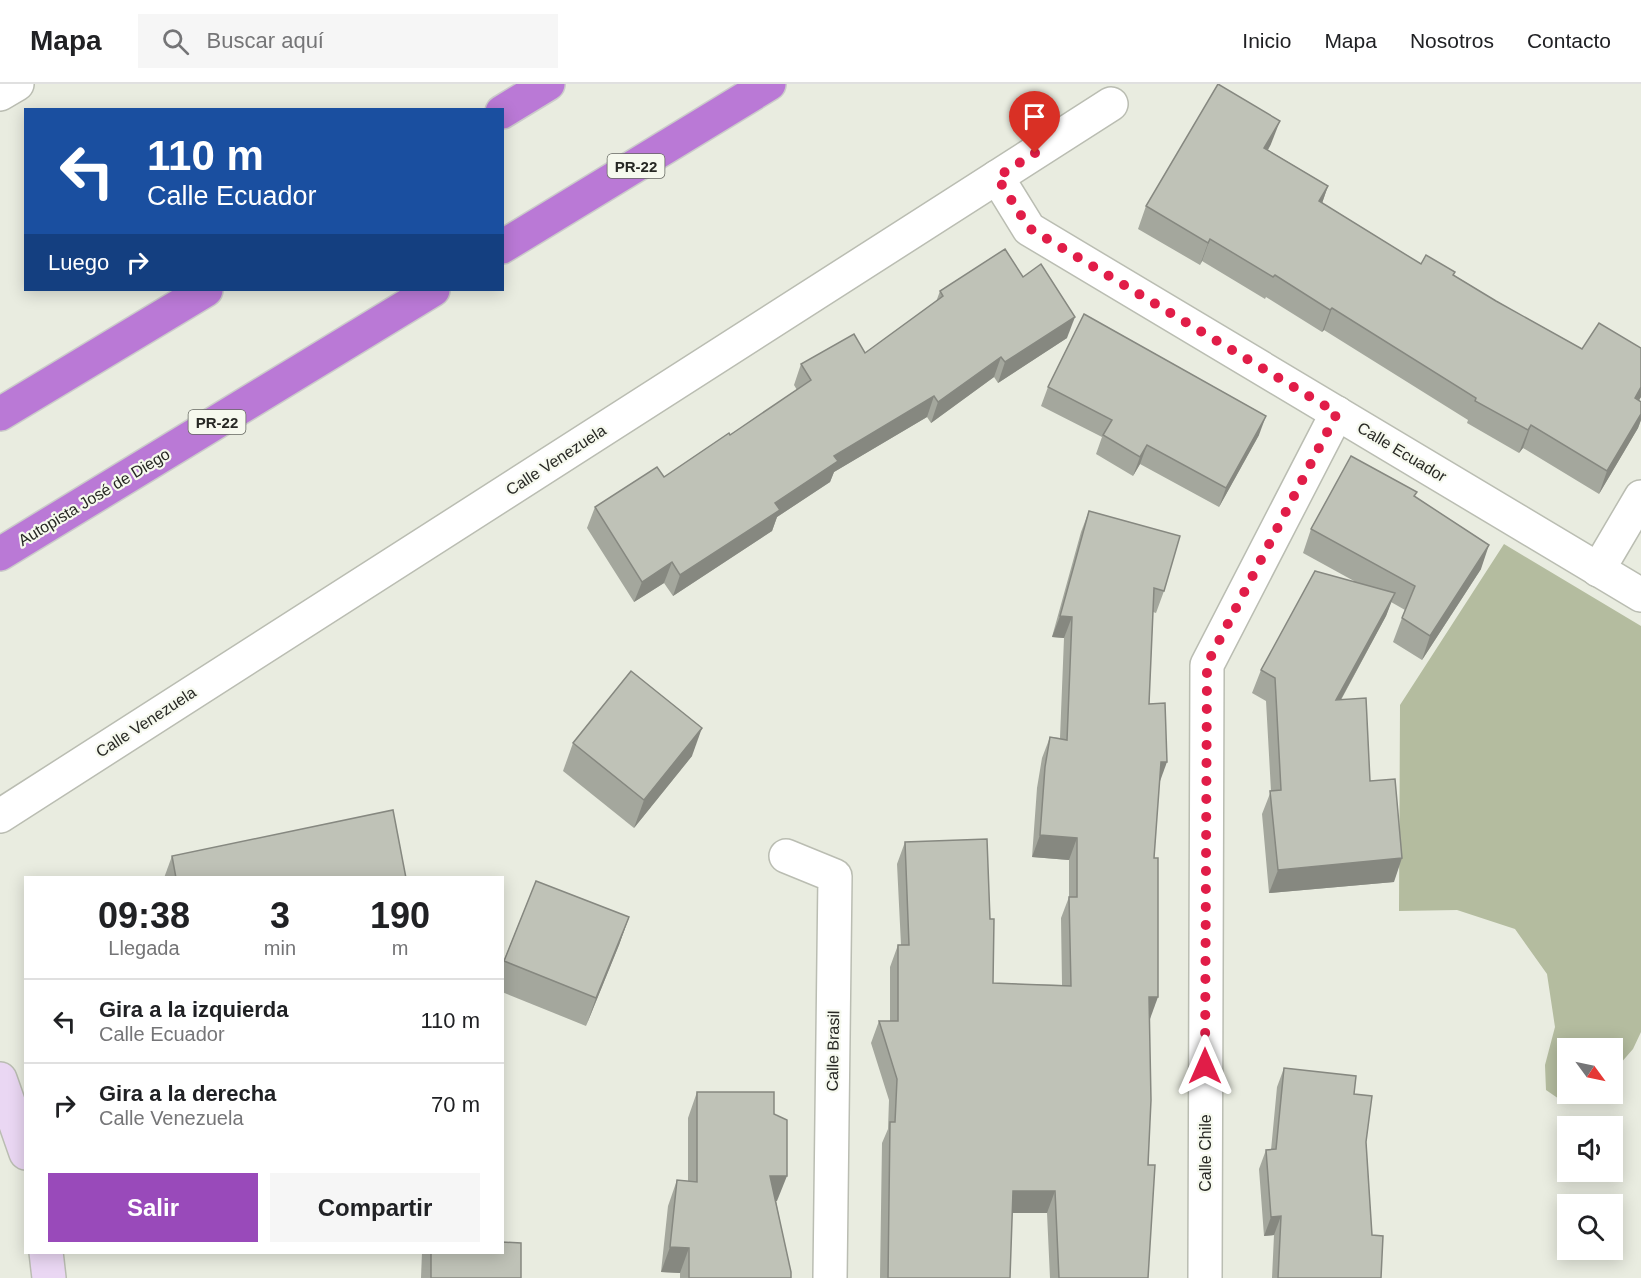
<!DOCTYPE html>
<html lang="es">
<meta charset="utf-8">
<style>
:root{--surface:#fff;--page:#f6f6f6;--text:#202124;--muted:#757577;--line:#e0e0e0;--accent:#994aba}
body{margin:0;font-family:Helvetica,sans-serif;background:var(--page);color:var(--text);height:100vh;display:flex;flex-direction:column;font-size:22px;white-space:nowrap}
*{box-sizing:border-box;margin:0}
p{font-size:20px;color:var(--muted)}
.icon{flex:none;width:33px;height:33px;fill:none;stroke:currentColor;stroke-width:2;stroke-linecap:round;stroke-linejoin:round}
.map{position:relative;flex:1;overflow:hidden}
.sheet{position:absolute;left:24px;top:792px;width:480px;height:378px;display:flex;flex-direction:column;background:var(--surface);border-radius:0px;box-shadow:0 3px 15px #0003}
.sheet>*{flex:none}
.top-card{position:absolute;left:24px;top:24px;width:480px;height:183px;border-radius:0px;box-shadow:0 3px 15px #0003;background:#1a4fa0;color:#fff;overflow:hidden}
.needle{width:39px;rotate:123deg}
.tools{position:absolute;left:1557px;top:954px;display:grid;gap:12px}
.tools a{display:grid;place-items:center;width:66px;height:66px;border-radius:0px;background:var(--surface);box-shadow:0 3px 15px #0003;font-size:30px}
.pin{position:absolute;display:grid;place-items:center;width:51px;height:51px;color:#fff;margin:-62px -26px;border-radius:50% 50% 50% 0;rotate:-45deg;box-shadow:0 0 6px #0007}
.pin .icon{rotate:45deg}
.me{position:absolute;width:66px;margin:-33px;rotate:0deg;stroke-linejoin:round;filter:drop-shadow(0 0 4px #0008)}
.turn{display:flex;align-items:center;gap:21px;height:126px;padding:0 24px;font-size:27px}
.turn .icon{width:78px;height:78px;stroke-width:2.5}
.turn b{display:block;font-size:42px;line-height:51px}
.then{display:flex;align-items:center;height:57px;padding:0 24px;background:#0003;gap:12px;font-size:22px}
.eta{display:flex;justify-content:space-evenly;align-items:center;height:102px;text-align:center}
.eta b{font-size:36px;font-weight:800;line-height:42px}
.primary-button{display:flex;gap:12px;margin-top:auto;padding:12px 24px}
.primary-button a{flex:1;height:69px;border-radius:0px;background:var(--accent);color:#fff;font-size:24px;font-weight:800;line-height:69px;text-align:center}
.primary-button a+a{background:var(--page);color:var(--text)}
ul{padding:0;list-style:none}
li{display:flex;align-items:center;gap:18px;height:84px;padding:0 24px;border-top:2px solid var(--line)}
li div{flex:1}
li b{display:block;font-size:22px}
li em{font-style:normal}
header{display:flex;align-items:center;gap:36px;box-sizing:border-box;height:84px;padding:0 30px;background:var(--surface);border-bottom:2px solid var(--line)}
header strong{font-size:28px}
nav{display:flex;gap:33px;margin-inline-start:auto;font-size:21px}
.search{width:420px;height:54px;background:var(--page);display:flex;align-items:center;gap:15px;box-sizing:border-box;padding:0 21px;border-radius:0px;color:var(--muted);font-size:22px}
.map>svg:first-child{display:block}
.green{fill:#b4bc9f}
.lines{fill:none;stroke-linecap:round;stroke-linejoin:round}
.street-casing{stroke:#babdb2;stroke-width:36}
.secondary-casing{stroke:#babdb2;stroke-width:36}
.highway-casing{stroke:#cbcbca;stroke-width:36}
.street{stroke:#fff;stroke-width:33}
.secondary{stroke:#ead7f3;stroke-width:33}
.highway{stroke:#ba79d6;stroke-width:33}
.wall{fill:#a4a79d}
.shaded-wall{fill:#868880}
.building{fill:#bfc2b7;stroke:#868880;stroke-width:1.5}
.route{stroke:#e11d48;stroke-width:10;stroke-dasharray:0 18}
.labels{text-anchor:middle;dominant-baseline:central;stroke-width:4.5;stroke-linejoin:round;paint-order:stroke}
.shield{fill:#f6f9ee;stroke:#656761;stroke-width:1.5}
.shield-label{font-size:15px;font-weight:bold;fill:#272824}
.street-label{font-size:16px;fill:#272824;stroke:#f6f9ee}
</style>
<header>
<strong>Mapa</strong>
<div class="search"><svg class="icon" aria-label="search" viewBox="0 0 24 24"><circle cx="10" cy="10" r="6"/><path d="M15 15l6 6"/></svg>Buscar aquí</div>
<nav><a>Inicio</a><a>Mapa</a><a>Nosotros</a><a>Contacto</a></nav>
</header>
<div class="map">
<svg width="1641" height="1194" viewBox="0 0 1641 1194">
<rect width="100%" height="100%" fill="#e9ece0"/>
<!-- green -->
<path class="green" d="M1504,460l137,82v406l-8,17 -20,23 -1,-24h-44v46h26l-4,4 -28,3 -16,-11 -1,-25 10,-38 -8,-53 -32,-45 -58,-19 -58,1 1,-206z"/>
<g class="lines">
<defs>
<g id="street">
<path d="M0,10l17,-10"/>
<path d="M997,93l32,52 612,366"/>
<path d="M1598,486l43,-73"/>
<path d="M0,732l1111,-712"/>
<path d="M786,772l49,20 -5,402"/>
<path d="M1205,1194l2,-613 130,-252"/>
</g>
<g id="secondary">
<path d="M0,995l26,74"/>
<path d="M46,1168l3,26"/>
</g>
<g id="highway">
<path d="M502,28l46,-28"/>
<path d="M502,163l267,-163"/>
<path d="M0,330l206,-124"/>
<path d="M0,470l433,-264"/>
</g>
</defs>
<!-- street casing -->
<use href="#street" class="street-casing"/>
<!-- secondary casing -->
<use href="#secondary" class="secondary-casing"/>
<!-- highway casing -->
<use href="#highway" class="highway-casing"/>
<!-- street -->
<use href="#street" class="street"/>
<!-- secondary -->
<use href="#secondary" class="secondary"/>
<!-- highway -->
<use href="#highway" class="highway"/>
</g>
<!-- wall -->
<g class="wall">
<path d="M1271,60l-3,6 60,36 -6,17 99,61 33,11 42,26 86,48 59,-1v49l-2,3 2,2v18l-3,8 -39,66 -76,-46 -4,5 -52,-30 1,-3 -144,-90 -2,2 -56,-35 -1,2 -63,-38 -2,4 -62,-36 8,-23z"/>
<path d="M1023,193l44,61 -69,45 -4,-6 -63,46 -4,-6 -93,55 -4,10 -53,35 -5,14 -99,65 -9,-13 -30,19 -47,-74 8,-21 69,-30 66,-42 67,-45 -3,-5 7,-21 64,-11 71,-51 4,-11z"/>
<path d="M1048,303l211,48 -40,72 -79,-43 -7,12 -37,-22 6,-17 -61,-31z"/>
<path d="M1415,413l66,72 -59,91 -29,-18 12,-32 -14,-8 -5,14 -45,84 29,81 24,101 -125,11 -7,-79 9,-23 -5,-90 -14,-8 9,-23 93,-89 -51,-28 8,-24z"/>
<path d="M1089,427l75,80 -8,22 -3,-1 -4,92 10,77 -5,77 -5,161 -1,259h-98l-3,-65h-35l-2,65h-130l2,-135 6,-14 1,-29 -18,-57 8,-22h11v-54l8,-22h3l-4,-81 8,-22 88,141 69,2 -1,-67 8,-21v-37l-37,-3 5,-69 5,-30 8,-21 10,1 4,-100 -12,-1 29,-105z"/>
<path d="M573,659l119,13 -58,72 -71,-57z"/>
<path d="M172,772l234,22h-242z"/>
<path d="M536,797l93,36 -10,28 -33,81 -84,-34v-27z"/>
<path d="M1284,984l70,26 12,48 6,93 9,43h-109l2,-43 -10,1 -5,-67 7,-19h5l6,-63z"/>
<path d="M697,1008l77,22 3,87h-1l15,77h-111v-5l-19,-1 7,-66 9,-26 11,1v-63z"/>
<path d="M422,1168h80l19,26h-100z"/>
</g>
<!-- shaded-wall -->
<g class="shaded-wall">
<path d="M1280,37l-9,23 -15,26 8,-22z"/>
<path d="M1328,102l-8,23 -1,-8z"/>
<path d="M1210,155l-8,22 -2,4 8,-22z"/>
<path d="M1332,224l-8,22 -2,2 8,-22z"/>
<path d="M1075,233l-8,21 -69,45 7,-21z"/>
<path d="M1001,273l-7,20 -63,46 7,-21z"/>
<path d="M1641,303v10l-14,23 8,-22z"/>
<path d="M934,312l-7,21 -93,55 -4,10 -53,35 -5,14 -99,65 7,-21 95,-72 59,-47z"/>
<path d="M1641,330v6l-3,8 -39,66 8,-23z"/>
<path d="M1266,332l-7,19 -40,72 7,-19z"/>
<path d="M1531,341l-8,23 -4,5 9,-23z"/>
<path d="M1147,361l-7,19 -7,12 7,-19z"/>
<path d="M1489,461l-8,24 -59,91 8,-24z"/>
<path d="M672,478l-8,21 -30,19 8,-20z"/>
<path d="M1395,509l-9,23 -58,107 8,-23z"/>
<path d="M1060,532l12,1 -8,21 -12,-1z"/>
<path d="M702,644l-10,28 -58,72 10,-28z"/>
<path d="M1161,678h6l-8,22z"/>
<path d="M1040,751l37,3 -8,22 -37,-3z"/>
<path d="M1402,774l-8,24 -125,11 9,-23z"/>
<path d="M629,833l-10,28 -33,81 10,-28z"/>
<path d="M1149,913h9l-8,22h-9z"/>
<path d="M770,1092h17l-10,25h-16z"/>
<path d="M1013,1107h42l-8,22h-42z"/>
<path d="M1281,1132l-7,19 -10,1 7,-19z"/>
<path d="M670,1163l19,1 -9,25 -19,-1z"/>
</g>
<!-- building -->
<g class="building">
<path d="M1218,0l62,37 -16,27 64,38 -9,15 102,63 5,-9 29,17 -2,3 43,26 86,48 17,-26 42,25v39l-6,11 6,4v12l-34,57 -76,-46 -3,5 -53,-29 1,-3 -144,-90 -2,2 -55,-35 -2,2 -63,-38 -2,4 -62,-37z"/>
<path d="M1005,165l18,28 18,-13 34,53 -70,45 -4,-5 -63,45 -4,-6 -100,60 4,5 -63,42 5,7 -100,65 -8,-13 -30,20 -47,-75 62,-40 7,10 65,-44 1,2 81,-55 -10,-16 53,-30 11,19 78,-57 -3,-5z"/>
<path d="M1084,230l182,102 -40,72 -79,-43 -7,12 -37,-22 9,-15 -64,-33z"/>
<path d="M1351,372l66,36 -3,4 75,49 -59,91 -28,-18 13,-32 -104,-57z"/>
<path d="M1089,427l91,25 -16,55 -10,-3 -5,116 16,-1 2,59h-6l-7,96h4v139h-9l2,103 -3,65h7l-7,113h-89l-4,-87h-42l-3,87h-122l2,-156h5l2,-43 -18,-58h19v-76h11l-4,-103 82,-3 3,80h4l-1,64 78,3 -2,-89h8v-59l-37,-3 5,-68 5,-30 17,3 5,-123 -12,-1z"/>
<path d="M1315,487l80,22 -59,107 30,-2 4,83 25,-2 7,79 -124,12 -8,-79 11,-1 -6,-112 -14,-8z"/>
<path d="M631,587l71,57 -58,72 -71,-57z"/>
<path d="M393,726l13,68h-230l-4,-22z"/>
<path d="M536,797l93,36 -33,81 -92,-37z"/>
<path d="M1284,984l72,8 -2,18 18,2 -6,46 6,93 11,1 -2,42h-103l3,-62 -10,1 -5,-67 10,-1z"/>
<path d="M697,1008h77v22l13,6v56h-17l21,96v6h-102v-30l-19,-1 7,-67 20,2z"/>
<path d="M502,1158l19,1v35h-90v-26h71z"/>
</g>
<g class="lines">
<!-- route -->
<path class="route" d="M1035,69l-38,24 32,51 308,185 -130,251 -2,402"/>
</g>
<g class="labels">
<!-- shield labels -->
<g class="shield">
<rect x="607.5" y="70" width="57" height="24" rx="4.5"/>
<rect x="188.5" y="326" width="57" height="24" rx="4.5"/>
</g>
<g class="shield-label">
<text x="636" y="82">PR-22</text>
<text x="217" y="338">PR-22</text>
</g>
<!-- street labels -->
<g class="street-label">
<text transform="translate(1402 368) rotate(31)">Calle Ecuador</text>
<text transform="translate(556 376) rotate(-33)">Calle Venezuela</text>
<text transform="translate(94 413) rotate(-31)">Autopista José de Diego</text>
<text transform="translate(146 638) rotate(-33)">Calle Venezuela</text>
<text transform="translate(833 967) rotate(-89)">Calle Brasil</text>
<text transform="translate(1205 1069) rotate(-90)">Calle Chile</text>
</g>
</g>
</svg>
<div class="tools">
<a><svg class="needle" viewBox="-14 -14 28 28"><path d="M0-13l5 13h-10z" fill="#e53935"/><path d="M0 13l5-13h-10z" fill="#757577"/></svg></a>
<a><svg class="icon" aria-label="sound" viewBox="0 0 24 24"><path d="M4 9h4l5-4v14l-5-4H4zM17 9q2 3 0 6"/></svg></a>
<a><svg class="icon" aria-label="search" viewBox="0 0 24 24"><circle cx="10" cy="10" r="6"/><path d="M15 15l6 6"/></svg></a>
</div>
<div class="pin" style="left:1035px;top:69px;background:#d93025"><svg class="icon" aria-label="arrive" viewBox="0 0 24 24"><path d="M6 21V4h12l-3 4 3 4H6"/></svg></div>
<svg class="me" style="left:1205px;top:982px" viewBox="-20 -20 40 40"><path d="M0-17L14 15 0 8-14 15z" fill="#e11d48" stroke="#fff" stroke-width="4"/></svg>
<div class="top-card">
<div class="turn"><svg class="icon" aria-label="left" viewBox="0 0 24 24"><path d="M17 20v-9H6M10 6l-5 5 5 5"/></svg><div><b>110 m</b>Calle Ecuador</div></div>
<div class="then">Luego<svg class="icon" aria-label="right" viewBox="0 0 24 24"><path d="M7 20v-9h11M14 6l5 5-5 5"/></svg></div>
</div>
<section class="sheet">
<div class="eta">
<div><b>09:38</b><p>Llegada</p></div>
<div><b>3</b><p>min</p></div>
<div><b>190</b><p>m</p></div>
</div>
<ul>
<li><svg class="icon" aria-label="left" viewBox="0 0 24 24"><path d="M17 20v-9H6M10 6l-5 5 5 5"/></svg><div><b>Gira a la izquierda</b><p>Calle Ecuador</p></div><em>110 m</em></li>
<li><svg class="icon" aria-label="right" viewBox="0 0 24 24"><path d="M7 20v-9h11M14 6l5 5-5 5"/></svg><div><b>Gira a la derecha</b><p>Calle Venezuela</p></div><em>70 m</em></li>
</ul>
<div class="primary-button"><a>Salir</a><a>Compartir</a></div>
</section>
</div>
